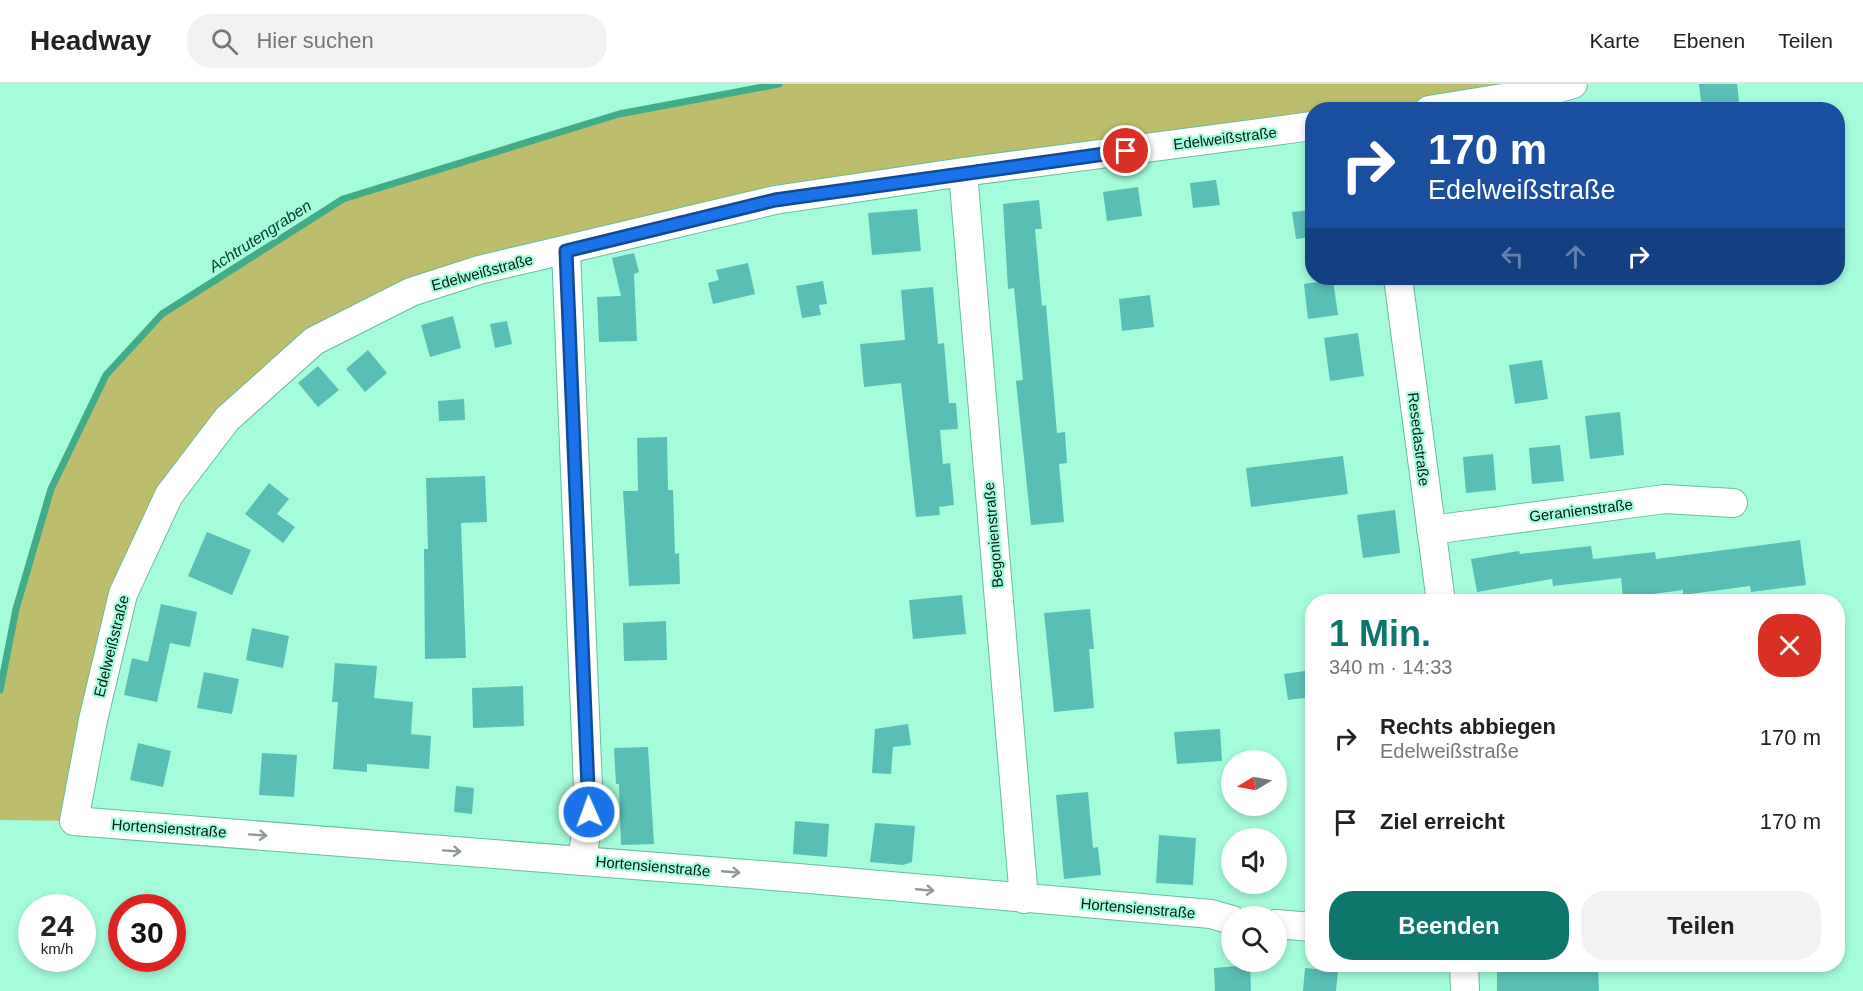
<!DOCTYPE html>
<html lang="de">
<meta charset="utf-8">
<style>
:root{--surface:#fff;--page:#f2f2f2;--text:#222;--muted:#767676;--line:#e0e0e0;--accent:#0f766e}
body{margin:0;font-family:Arial,sans-serif;background:var(--page);color:var(--text);height:100vh;display:flex;flex-direction:column;font-size:22px;white-space:nowrap}
*{box-sizing:border-box;margin:0}
p{font-size:20px;color:var(--muted)}
.icon{flex:none;width:33px;height:33px;fill:none;stroke:currentColor;stroke-width:2;stroke-linecap:round;stroke-linejoin:round}
.map{position:relative;flex:1;overflow:hidden}
.side{position:absolute;left:1305px;top:510px;width:540px;height:378px;display:flex;flex-direction:column;background:var(--surface);border-radius:24px;box-shadow:0 3px 9px #0003}
.side>*{flex:none}
.banner{position:absolute;left:1305px;top:18px;width:540px;height:183px;border-radius:24px;box-shadow:0 3px 9px #0003;background:#1a4fa0;color:#fff;overflow:hidden}
.needle{width:39px;rotate:260deg}
.buttons{position:absolute;left:1221px;top:666px;display:grid;gap:12px}
.buttons a{display:grid;place-items:center;width:66px;height:66px;border-radius:50%;background:var(--surface);box-shadow:0 3px 9px #0003;font-size:30px}
.speed{position:absolute;left:18px;top:810px;display:flex;gap:12px;font-size:30px;font-weight:700;text-align:center}
.speed>*{display:grid;place-content:center;width:78px;height:78px;border-radius:50%;background:var(--surface);box-shadow:0 3px 9px #0003;line-height:1}
.speed small{font-size:15px;font-weight:400}
.speed .limit{border:9px solid #d22;background:#fff;color:#111}
.pin{position:absolute;display:grid;place-items:center;width:51px;height:51px;color:#fff;margin:-26px;border:3px solid #fff;border-radius:50%;box-shadow:0 2px 6px #0007}
.me{position:absolute;width:66px;margin:-33px;rotate:358deg;stroke-linejoin:round;filter:drop-shadow(0 0 4px #0008)}
.turn{display:flex;align-items:center;gap:21px;height:126px;padding:0 24px;font-size:27px}
.turn .icon{width:78px;height:78px;stroke-width:2.5}
.turn b{display:block;font-size:42px;line-height:51px}
.lanes{display:flex;align-items:center;height:57px;padding:0 24px;background:#0003;justify-content:center;gap:30px;direction:ltr}
.lanes .off{opacity:.35}
.round{display:grid;place-items:center;flex:none;width:63px;height:63px;border-radius:24px;background:var(--page)}
.overview{display:flex;align-items:center;justify-content:space-between;height:102px;padding:0 24px}
h1{font-size:36px;font-weight:800;line-height:45px;color:var(--accent)}
.button{display:flex;gap:12px;margin-top:auto;padding:12px 24px}
.button a{flex:1;height:69px;border-radius:24px;background:var(--accent);color:#fff;font-size:24px;font-weight:800;line-height:69px;text-align:center}
.button a+a{background:var(--page);color:var(--text)}
ul{padding:0;list-style:none}
li{display:flex;align-items:center;gap:18px;height:84px;padding:0 24px}
li div{flex:1}
li b{display:block;font-size:22px}
li em{font-style:normal}
header{display:flex;align-items:center;gap:36px;box-sizing:border-box;height:84px;padding:0 30px;background:var(--surface);border-bottom:2px solid var(--line)}
header strong{font-size:28px}
nav{display:flex;gap:33px;margin-inline-start:auto;font-size:21px}
.search{width:420px;height:54px;background:var(--page);display:flex;align-items:center;gap:15px;box-sizing:border-box;padding:0 21px;border-radius:24px;color:var(--muted);font-size:22px}
.map>svg:first-child{display:block}
.green{fill:#bdbd6e}
.lines{fill:none;stroke-linecap:round;stroke-linejoin:round}
.stream{stroke:#42ac89;stroke-width:7}
.building{fill:#59beb6}
.minor-casing{stroke:#68bd9f;stroke-width:30}
.minor{stroke:#fff;stroke-width:28}
.oneway{stroke:#8d9995}
.route-casing{stroke:#114b97;stroke-width:15}
.route{stroke:#1a73e8;stroke-width:10}
.labels{text-anchor:middle;dominant-baseline:central;stroke-width:4.5;stroke-linejoin:round;paint-order:stroke}
.street-label{font-size:15px;fill:#021c13;stroke:#a5fcdb}
.water-label{font-size:16px;font-style:italic;fill:#014130;stroke:#a5fcdb}
</style>
<header>
<strong>Headway</strong>
<div class="search"><svg class="icon" aria-label="search" viewBox="0 0 24 24"><circle cx="10" cy="10" r="6"/><path d="M15 15l6 6"/></svg>Hier suchen</div>
<nav><a>Karte</a><a>Ebenen</a><a>Teilen</a></nav>
</header>
<div class="map">
<svg width="1863" height="907" viewBox="0 0 1863 907">
<rect width="100%" height="100%" fill="#a5fcdb"/>
<!-- green -->
<path class="green" d="M779,0h794l-144,25 -117,1v16l-349,46 -397,79 -252,90 -87,78 -104,175 -49,227 -74,-1v-130l16,-81 35,-120 55,-114 56,-61 181,-115 276,-85z"/>
<g class="lines">
<!-- stream -->
<path class="stream" d="M0,606l16,-81 35,-120 55,-114 56,-61 181,-115 276,-85 160,-30"/>
</g>
<!-- building -->
<g class="building">
<path d="M1699,0h38l3,26h-38z"/>
<path d="M1216,96l4,25 -27,3 -3,-25z"/>
<path d="M1138,103l4,29 -35,5 -4,-29z"/>
<path d="M1039,116l3,29h-7l7,77 4,-1 11,128 8,-1 2,31 -8,1 5,58 -33,3 -15,-144 7,-1 -9,-92 -6,1 -5,-85z"/>
<path d="M917,125l4,42 -49,4 -4,-42z"/>
<path d="M1312,126v27l-16,2 -4,-27z"/>
<path d="M634,169l5,19 -5,2 3,67 -38,1 -2,-45 24,-1 -9,-38z"/>
<path d="M748,179l7,31 -42,10 -5,-21 11,-3 -3,-10z"/>
<path d="M1333,196l5,35 -30,4 -4,-35z"/>
<path d="M823,197l4,23 -8,1 2,10 -19,3 -6,-32z"/>
<path d="M933,203l5,57 6,-1 5,60h7l2,26 -18,1 3,34 7,-1 4,42 -15,2 1,8 -24,2 -15,-134 -37,4 -4,-43 45,-4 -4,-50z"/>
<path d="M1150,211l4,32 -32,4 -3,-32z"/>
<path d="M453,232l8,32 -31,9 -9,-32z"/>
<path d="M507,237l5,23 -17,4 -5,-24z"/>
<path d="M1358,249l6,43 -34,5 -6,-43z"/>
<path d="M368,266l19,23 -22,19 -19,-23z"/>
<path d="M1542,276l6,39 -33,5 -6,-39z"/>
<path d="M318,282l21,24 -21,17 -20,-24z"/>
<path d="M464,315l1,21 -26,1 -1,-20z"/>
<path d="M1620,328l4,43 -34,4 -5,-43z"/>
<path d="M667,353l1,53h5l2,64 4,-1 1,31 -51,2 -6,-95h15l-1,-53z"/>
<path d="M1560,361l4,36 -32,3 -3,-36z"/>
<path d="M1493,370l3,36 -30,3 -3,-36z"/>
<path d="M1343,372l5,38 -97,13 -5,-39z"/>
<path d="M485,392l2,46 -26,1 5,135 -41,1 -1,-110h4l-2,-71z"/>
<path d="M269,399l20,16 -12,15 18,13 -12,16 -38,-29z"/>
<path d="M1395,426l5,43 -37,5 -6,-43z"/>
<path d="M207,448l44,18 -19,45 -44,-19z"/>
<path d="M1800,456l6,45 -55,7 -1,-6 -67,9v-5l-60,8 -2,-20 -68,8 -1,-7 -75,13 -6,-33 48,-8 1,3 71,-8 2,13 62,-7 1,7z"/>
<path d="M962,511l4,39 -53,5 -4,-39z"/>
<path d="M161,520l36,8 -7,35 -20,-4 -13,59 -33,-7 8,-37 16,4z"/>
<path d="M1090,525l4,40h-5l5,59 -40,4 -10,-99z"/>
<path d="M666,537l1,39 -43,1 -1,-38z"/>
<path d="M252,544l37,8 -6,32 -37,-8z"/>
<path d="M335,579l42,3 -3,32 39,4 -2,32 20,2 -2,33 -62,-5v8l-34,-3 5,-67h-6z"/>
<path d="M1312,586v27l-24,3 -4,-26z"/>
<path d="M204,588l35,7 -7,35 -35,-6z"/>
<path d="M523,602l1,40 -51,2 -1,-40z"/>
<path d="M908,640l3,21 -18,2 -2,27 -19,-1 3,-44z"/>
<path d="M1220,645l2,32 -45,3 -3,-32z"/>
<path d="M138,659l33,8 -8,36 -33,-7z"/>
<path d="M648,663l6,97 -33,1 -2,-61h-3l-2,-36z"/>
<path d="M262,669l35,2 -3,42 -35,-2z"/>
<path d="M456,702l18,2 -2,26 -18,-2z"/>
<path d="M1088,708l5,56 5,-1 3,28 -37,4 -8,-84z"/>
<path d="M795,737l34,3 -2,33 -34,-3z"/>
<path d="M875,739l40,3 -3,36 -9,3 -33,-3z"/>
<path d="M1159,751l37,3 -3,47 -37,-2z"/>
<path d="M1497,880h101l1,27h-102z"/>
<path d="M1250,881l1,26h-36l-1,-23z"/>
<path d="M1305,884l33,3 -2,20h-33z"/>
</g>
<g class="lines">
<defs>
<g id="minor">
<path d="M1429,26l124,-20 20,-6"/>
<path d="M963,88l61,727"/>
<path d="M566,167l23,561 -7,49"/>
<path d="M1398,194l43,324"/>
<path d="M1431,446l234,-31 68,4"/>
<path d="M1232,836l-21,-6 -413,-36 -724,-57 19,-101 30,-126 46,-99 58,-76 87,-78 97,-49 68,-22 296,-70 188,-28 349,-46"/>
<path d="M1276,840l36,3"/>
<path d="M1464,880l1,27"/>
</g>
</defs>
<!-- minor casing -->
<use href="#minor" class="minor-casing"/>
<!-- minor -->
<use href="#minor" class="minor"/>
</g>
<!-- one-way arrows -->
<defs><path id="oneway-shaft" d="M-6 0H5M1.5-3L5.5 0L1.5 3" fill="none" stroke-width="1.6" stroke-linecap="round" stroke-linejoin="round" transform="scale(1.5)"/></defs>
<g class="oneway">
<use href="#oneway-shaft" transform="translate(258 751) rotate(4)"/>
<use href="#oneway-shaft" transform="translate(452 767) rotate(4)"/>
<use href="#oneway-shaft" transform="translate(731 788) rotate(5)"/>
<use href="#oneway-shaft" transform="translate(925 806) rotate(5)"/>
</g>
<g class="lines">
<defs>
<path id="route" d="M589,728l-23,-561 209,-51 351,-49"/>
</defs>
<!-- route casing -->
<use href="#route" class="route-casing"/>
<!-- route -->
<use href="#route" class="route"/>
</g>
<g class="labels">
<!-- street labels -->
<g class="street-label">
<text transform="translate(1225 54) rotate(-7)">Edelweißstraße</text>
<text transform="translate(482 188) rotate(-15)">Edelweißstraße</text>
<text transform="translate(1419 355) rotate(83)">Resedastraße</text>
<text transform="translate(1581 426) rotate(-7)">Geranienstraße</text>
<text transform="translate(993 451) rotate(-95)">Begonienstraße</text>
<text transform="translate(111 562) rotate(-76)">Edelweißstraße</text>
<text transform="translate(169 744) rotate(4)">Hortensienstraße</text>
<text transform="translate(653 782) rotate(5)">Hortensienstraße</text>
<text transform="translate(1138 824) rotate(5)">Hortensienstraße</text>
</g>
<!-- water labels -->
<g class="water-label">
<text transform="translate(260 152) rotate(-33)">Achtrutengraben</text>
</g>
</g>
</svg>
<div class="buttons">
<a><svg class="needle" viewBox="-14 -14 28 28"><path d="M0-13l5 13h-10z" fill="#e53935"/><path d="M0 13l5-13h-10z" fill="#767676"/></svg></a>
<a><svg class="icon" aria-label="sound" viewBox="0 0 24 24"><path d="M4 9h4l5-4v14l-5-4H4zM17 9q2 3 0 6"/></svg></a>
<a><svg class="icon" aria-label="search" viewBox="0 0 24 24"><circle cx="10" cy="10" r="6"/><path d="M15 15l6 6"/></svg></a>
</div>
<div class="speed"><div>24<small>km/h</small></div><div class="limit">30</div></div>
<div class="pin" style="left:1126px;top:67px;background:#d93025"><svg class="icon" aria-label="arrive" viewBox="0 0 24 24"><path d="M6 21V4h12l-3 4 3 4H6"/></svg></div>
<svg class="me" style="left:589px;top:728px" viewBox="-20 -20 40 40"><circle r="17" fill="#1a73e8" stroke="#fff" stroke-width="3"/><path d="M0-11L8 9 0 5-8 9z" fill="#fff"/></svg>
<div class="banner">
<div class="turn"><svg class="icon" aria-label="right" viewBox="0 0 24 24"><path d="M7 20v-9h11M14 6l5 5-5 5"/></svg><div><b>170 m</b>Edelweißstraße</div></div>
<div class="lanes"><svg class="icon off" aria-label="left" viewBox="0 0 24 24"><path d="M17 20v-9H6M10 6l-5 5 5 5"/></svg><svg class="icon off" aria-label="ahead" viewBox="0 0 24 24"><path d="M12 20V5M6 11l6-6 6 6"/></svg><svg class="icon" aria-label="right" viewBox="0 0 24 24"><path d="M7 20v-9h11M14 6l5 5-5 5"/></svg></div>
</div>
<section class="side">
<div class="overview"><div><h1>1 Min.</h1><p>340 m · 14:33</p></div><a class="round" style="background:#d93025;color:#fff"><svg class="icon" aria-label="close" viewBox="0 0 24 24"><path d="M6 6l12 12M18 6L6 18"/></svg></a></div>
<ul>
<li><svg class="icon" aria-label="right" viewBox="0 0 24 24"><path d="M7 20v-9h11M14 6l5 5-5 5"/></svg><div><b>Rechts abbiegen</b><p>Edelweißstraße</p></div><em>170 m</em></li>
<li><svg class="icon" aria-label="arrive" viewBox="0 0 24 24"><path d="M6 21V4h12l-3 4 3 4H6"/></svg><div><b>Ziel erreicht</b></div><em>170 m</em></li>
</ul>
<div class="button"><a>Beenden</a><a>Teilen</a></div>
</section>
</div>
